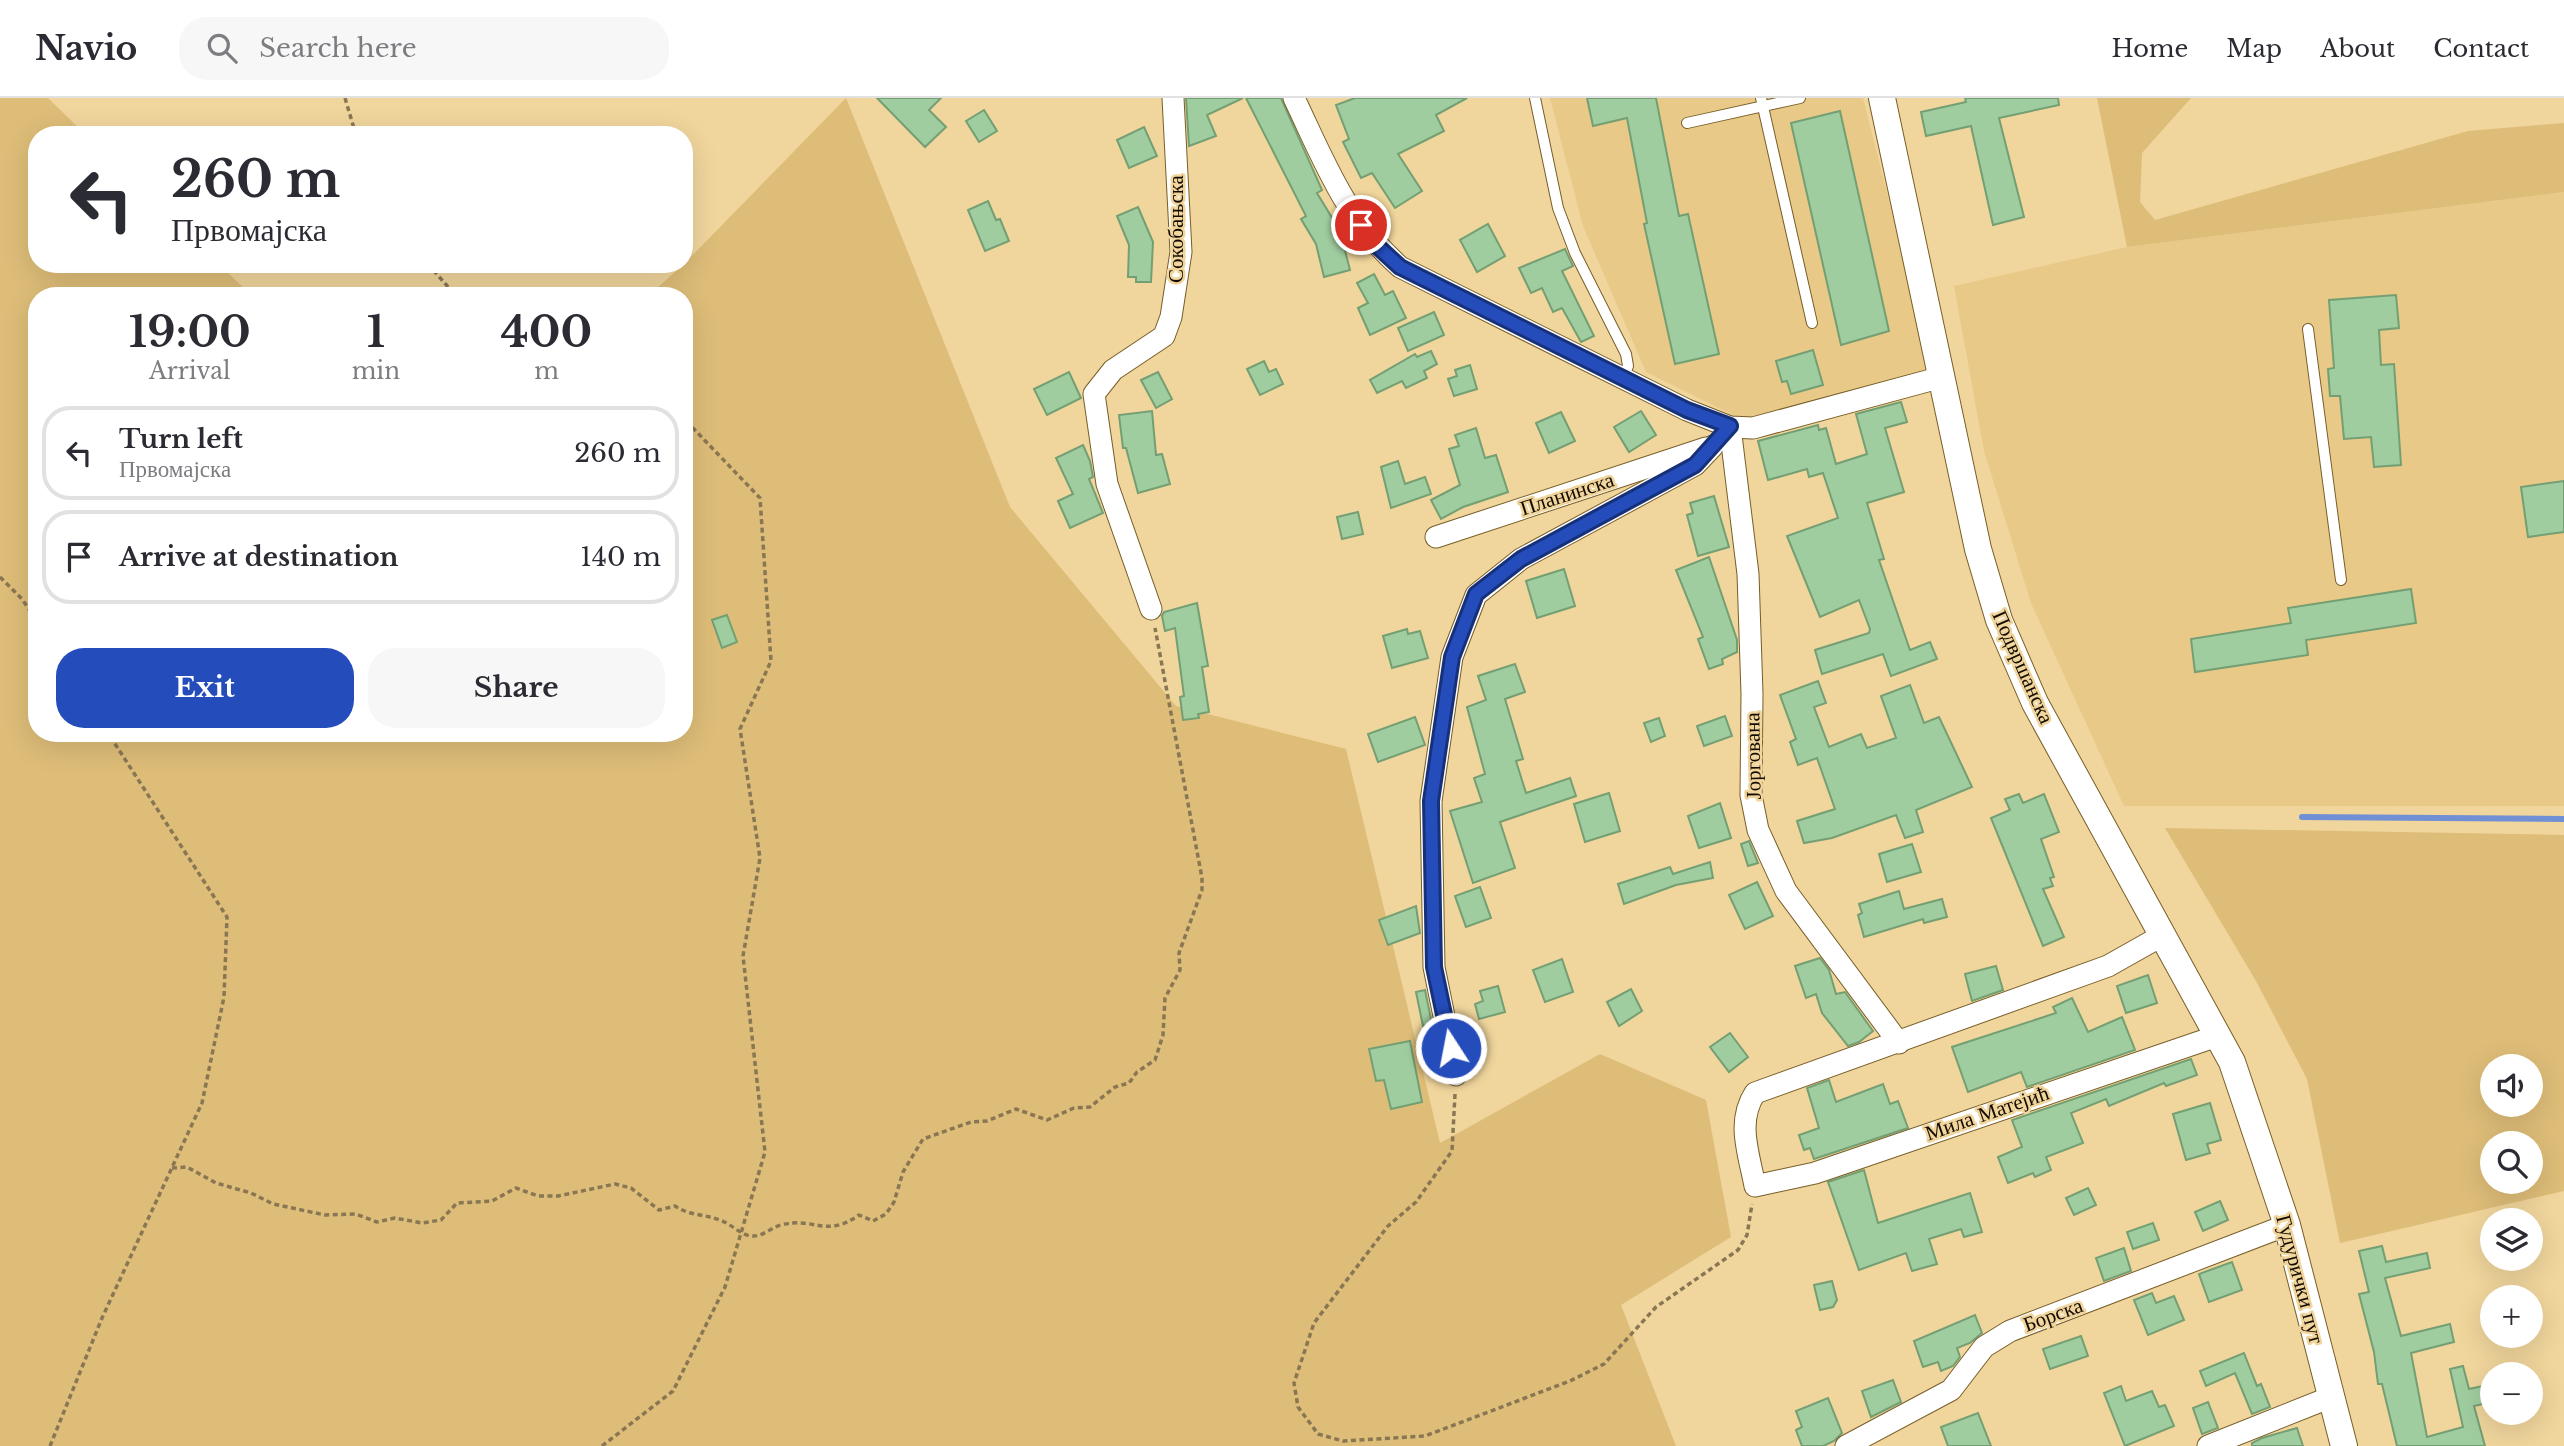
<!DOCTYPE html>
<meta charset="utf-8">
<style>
:root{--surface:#fff;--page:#f7f7f7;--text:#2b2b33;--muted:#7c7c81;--line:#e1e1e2;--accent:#244cba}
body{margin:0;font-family:"Libre Baskerville",serif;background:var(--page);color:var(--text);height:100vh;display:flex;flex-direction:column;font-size:26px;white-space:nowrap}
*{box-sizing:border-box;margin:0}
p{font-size:23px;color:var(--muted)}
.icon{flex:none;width:38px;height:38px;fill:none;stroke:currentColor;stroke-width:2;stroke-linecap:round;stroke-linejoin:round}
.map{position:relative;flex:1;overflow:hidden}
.panel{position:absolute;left:28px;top:189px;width:665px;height:455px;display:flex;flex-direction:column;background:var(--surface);border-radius:28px;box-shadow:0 7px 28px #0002}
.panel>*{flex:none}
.guide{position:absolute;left:28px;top:28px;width:665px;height:147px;border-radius:28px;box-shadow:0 7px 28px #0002;background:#fff;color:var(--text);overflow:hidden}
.buttons{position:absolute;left:2480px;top:956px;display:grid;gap:14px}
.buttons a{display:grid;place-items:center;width:63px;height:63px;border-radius:50%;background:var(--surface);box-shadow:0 7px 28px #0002;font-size:35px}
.pin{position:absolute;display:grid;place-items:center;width:60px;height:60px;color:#fff;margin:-30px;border:4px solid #fff;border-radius:50%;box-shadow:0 2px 7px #0007}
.me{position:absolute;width:77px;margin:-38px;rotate:349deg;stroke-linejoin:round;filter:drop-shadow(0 0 5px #0008)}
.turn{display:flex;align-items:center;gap:24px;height:147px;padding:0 28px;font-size:32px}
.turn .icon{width:91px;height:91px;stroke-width:2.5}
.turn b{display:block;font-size:49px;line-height:60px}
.eta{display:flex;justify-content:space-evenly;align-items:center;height:119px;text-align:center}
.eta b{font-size:42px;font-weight:700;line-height:49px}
.cta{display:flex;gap:14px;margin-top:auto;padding:14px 28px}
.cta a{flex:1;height:80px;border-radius:28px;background:var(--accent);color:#fff;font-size:28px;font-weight:700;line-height:80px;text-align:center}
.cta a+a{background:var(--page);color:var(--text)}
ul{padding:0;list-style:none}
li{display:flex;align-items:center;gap:21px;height:94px;margin:0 14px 10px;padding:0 14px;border:4px solid var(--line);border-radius:28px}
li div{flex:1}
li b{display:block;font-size:26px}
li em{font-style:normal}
header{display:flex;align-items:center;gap:42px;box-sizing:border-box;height:98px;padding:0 35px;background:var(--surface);border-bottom:2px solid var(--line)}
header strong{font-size:33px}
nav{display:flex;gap:38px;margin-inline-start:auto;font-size:24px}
.search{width:490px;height:63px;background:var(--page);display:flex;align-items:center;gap:18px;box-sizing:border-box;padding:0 24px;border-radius:28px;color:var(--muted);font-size:26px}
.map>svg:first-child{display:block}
.built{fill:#e8c988}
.green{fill:#debd78;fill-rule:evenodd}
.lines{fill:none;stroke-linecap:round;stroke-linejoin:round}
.stream{stroke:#708fd4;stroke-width:6}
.building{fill:#a0cda0;stroke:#739f73;stroke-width:2}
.service-casing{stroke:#775e28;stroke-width:12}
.minor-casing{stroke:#775e28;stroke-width:23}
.tertiary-casing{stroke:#775e28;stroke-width:28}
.path{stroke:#897653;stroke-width:3.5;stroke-dasharray:5 3.5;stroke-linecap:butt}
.service{stroke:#fff;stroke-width:10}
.minor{stroke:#fff;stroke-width:21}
.tertiary{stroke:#fff;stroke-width:26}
.route-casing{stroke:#173179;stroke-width:18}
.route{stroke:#244cba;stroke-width:12}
.labels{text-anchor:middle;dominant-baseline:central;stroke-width:5;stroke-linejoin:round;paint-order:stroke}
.street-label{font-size:21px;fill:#130a00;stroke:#f0d59c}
</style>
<header>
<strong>Navio</strong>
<div class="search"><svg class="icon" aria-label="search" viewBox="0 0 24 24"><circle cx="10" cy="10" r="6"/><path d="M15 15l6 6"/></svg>Search here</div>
<nav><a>Home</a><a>Map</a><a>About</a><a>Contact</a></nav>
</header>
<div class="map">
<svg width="2564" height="1348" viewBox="0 0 2564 1348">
<rect width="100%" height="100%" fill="#f0d59c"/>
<!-- built -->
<g class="built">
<path d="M1550,0h313l70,276 -182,50 -105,-52 -63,-146z"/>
<path d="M2564,94v614h-440l-93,-203 -47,-152 -30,-165 173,-39z"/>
</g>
<!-- green -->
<g class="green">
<path d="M0,0h48l38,37h-49v129h182l33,32h-215v437h647v-437h-36l36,-32 162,-166 164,409 166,199 170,43 94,394 160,-89 106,46 25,137 -110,68 55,141h-1676z"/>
<path d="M2097,0h94l-49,55 -2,49 15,18 313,-89 96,-8v69l-437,55z"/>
<path d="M2165,730l399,7v356l-224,52 -33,-164 -51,-98zM2492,968h38v38h-38zM2492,1045h38v38h-38z"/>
</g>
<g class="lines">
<!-- stream -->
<path class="stream" d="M2302,719l262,2"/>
</g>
<!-- building -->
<g class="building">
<path d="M877,0h64l-12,12 17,17 -21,20z"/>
<path d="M1186,0h57l-36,17 9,21 -27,10z"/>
<path d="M1246,0h35l41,92 -5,3 23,38 10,39 -26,7 -8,-33 -15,-25 5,-3z"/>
<path d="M1355,0h112l-31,17 8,16 -46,23 24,37 -27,17 -23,-35 -11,5 -18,-36 6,-3 -13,-34z"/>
<path d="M1587,0h69l23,118 9,-2 31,140 -44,10 -31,-140 3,-1 -20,-105 -34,8z"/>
<path d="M1965,0h93l1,7 -60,13 25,99 -31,8 -22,-99 -45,10 -5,-24 45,-10z"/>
<path d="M984,12l13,21 -18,11 -13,-21z"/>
<path d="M1840,13l49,220 -48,14 -50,-222z"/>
<path d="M1144,29l13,29 -28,12 -12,-28z"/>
<path d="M988,103l8,19 4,-1 9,22 -24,10 -17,-41z"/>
<path d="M1138,109l15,35 -2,40h-15v-5h-8l1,-32 -12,-29z"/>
<path d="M1488,126l17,32 -28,16 -17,-32z"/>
<path d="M1565,151l8,17 -11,5 32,65 -13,6 -19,-34 -9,4 -11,-24 -11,5 -12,-25z"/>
<path d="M1374,176l11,21 8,-4 13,27 -36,17 -12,-27 10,-5 -11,-20z"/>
<path d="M2396,197l3,33 -20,2 2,35 13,-1 7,101 -27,2 -3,-30 -27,2 -4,-43h-10l-2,-27 6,-1 -5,-68z"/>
<path d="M1434,214l10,23 -36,16 -10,-23z"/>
<path d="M1813,252l10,35 -32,9 -4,-13 -5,1 -6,-21z"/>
<path d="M1431,253l6,13 -13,7 3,7 -21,10 -4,-7 -25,12 -7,-13 45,-26 2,3z"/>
<path d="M1264,263l5,11 7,-3 7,15 -23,11 -13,-26z"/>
<path d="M1470,267l7,24 -23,7 -6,-17 9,-3 -2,-6z"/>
<path d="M1069,274l12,26 -34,17 -13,-26z"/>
<path d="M1158,274l14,27 -16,9 -15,-28z"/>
<path d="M1901,304l6,20 -22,6 19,64 -37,11 17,56 -5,1 31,90 20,-8 7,17 -46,17 -8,-22 -61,20 -7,-24 54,-17 1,-4 -11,-29 -39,17 -33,-81 51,-18 -15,-45 -14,4 -2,-8 -39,11 -10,-39 60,-16 1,5 7,-2 10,36 31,-10 -11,-40z"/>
<path d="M1152,313l4,44 6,-1 8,30 -32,9 -12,-45h-3l-4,-33z"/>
<path d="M1641,313l15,24 -27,17 -15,-25z"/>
<path d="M1561,314l14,29 -26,12 -13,-30z"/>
<path d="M1476,330l9,30 11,-3 12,37 -45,15 -22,12 -10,-19 29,-15 -11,-36 10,-3 -4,-11z"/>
<path d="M1083,347l7,16 3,16 -4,2 14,34 -33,15 -12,-27 15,-7 -17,-36z"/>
<path d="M1398,363l7,23 20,-7 6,17 -40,14 -10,-41z"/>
<path d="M2564,383v51l-36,5 -7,-50z"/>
<path d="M1714,398l15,51 -31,9 -11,-41 6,-2 -3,-10z"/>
<path d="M1358,414l5,22 -21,5 -5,-22z"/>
<path d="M1709,459l28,83v12l-15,7 1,5 -14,5 -11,-30 5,-2 -27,-67z"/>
<path d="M1564,471l11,37 -38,12 -11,-37z"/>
<path d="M2411,491l5,34 -110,17 2,15 -113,17 -4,-33 100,-16 -3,-15z"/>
<path d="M1197,505l11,63 -6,1 7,45 -11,2 1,4 -16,2 -3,-23 4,-1 -9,-68 -10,3 -3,-15 2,-4z"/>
<path d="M727,517l10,27 -15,6 -10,-28z"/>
<path d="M1407,531l1,5 12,-3 8,27 -36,10 -9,-32z"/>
<path d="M1515,566l10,28 -20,7 18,60 -7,2 10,32 44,-15 6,18 -76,26 15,46 -42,15 -23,-72 32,-9 -8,-24 11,-4 -18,-67 19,-7 -8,-24z"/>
<path d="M1818,583l8,22 -12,4 15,40 32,-13 6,14 29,-10 -15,-42 29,-11 14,38 15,-6 33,70 -56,23 7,22 -18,6 -9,-23 -64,23 -28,5 -7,-22 38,-12 -18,-51 -19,7 -8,-23 6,-3 -16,-44z"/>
<path d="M1725,618l7,20 -28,10 -7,-20z"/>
<path d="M1415,619l10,28 -47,17 -10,-28z"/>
<path d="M1659,620l6,18 -14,6 -7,-19z"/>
<path d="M1609,695l11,38 -35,11 -11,-38z"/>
<path d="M2019,696l4,9 21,-9 15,38 -18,7 13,38 -4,1 3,8 -10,3 21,48 -21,9 -52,-128 19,-8 -5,-11z"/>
<path d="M1720,705l11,35 -32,10 -11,-32z"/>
<path d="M1749,743l9,22 -10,3 -7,-22z"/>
<path d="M1912,746l9,28 -34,10 -8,-28z"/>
<path d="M1710,764l3,16 -37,7 -52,19 -6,-20 52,-17 3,7z"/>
<path d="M1757,784l16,34 -28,13 -16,-34z"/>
<path d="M1480,789l11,31 -25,9 -11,-31z"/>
<path d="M1899,793l5,18 38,-10 5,18 -23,6 -1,-4 -59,18 -6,-22 4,-2 -3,-9z"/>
<path d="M1416,808l4,27 -32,12 -9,-25z"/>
<path d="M1820,860l9,12 7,24 9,-2 28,39 -14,11 -11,4 -26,-33 -6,-19 -10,4 -11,-32z"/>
<path d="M1562,861l11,33 -28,10 -12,-32z"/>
<path d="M1996,868l7,24 -31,11 -7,-27z"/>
<path d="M2148,877l9,28 -31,10 -9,-27z"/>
<path d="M1498,888l7,26 -26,7 -4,-15 8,-3 -3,-10z"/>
<path d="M1631,891l11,22 -23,15 -12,-24z"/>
<path d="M1425,892l7,34 -9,2 -7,-34z"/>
<path d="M2072,900l16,34 34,-15 13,33 -108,37 -6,-15 -53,20 -16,-45 104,-34 -3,-6z"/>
<path d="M1730,935l18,24 -19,15 -19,-25z"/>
<path d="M1410,943l12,61 -31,7 -7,-29 -8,1 -7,-32z"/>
<path d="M2191,961l6,16 -31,11 -2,-3 -55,23 -3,-7 -35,14 12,30 -37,14 5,13 -16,7 -2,-4 -25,10 -10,-26 24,-10 -10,-27z"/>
<path d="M1829,982l7,22 47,-18 7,20 8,-3 10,27 -94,31 -4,-11 -6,2 -5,-15 20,-7 -12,-40z"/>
<path d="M2210,1005l11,37 -14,4 3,9 -24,7 -13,-46z"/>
<path d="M1864,1072l14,53 92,-30 12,39 -18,5 -3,-8 -32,10 8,25 -25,7 -6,-18 -47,17 -31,-88z"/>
<path d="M2088,1090l8,17 -22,10 -8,-17z"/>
<path d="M2220,1103l8,19 -25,11 -8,-19z"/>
<path d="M2153,1125l6,17 -26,9 -6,-17z"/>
<path d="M2382,1148l4,16 41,-9 3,15 -45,10 16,58 49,-12 4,18 -43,11 16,84 36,-10 -13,-58 13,-3 6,23 23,-5v18l-18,4 11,40h-88l-15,-62h-4l-4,-32 -15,-58 10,-2 -10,-41z"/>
<path d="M2124,1150l7,23 -27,10 -8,-23z"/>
<path d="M2232,1164l10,28 -33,12 -10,-28z"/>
<path d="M1832,1183l5,19 -4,7 -13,3 -6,-25z"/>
<path d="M2152,1195l4,10 18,-7 10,24 -36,15 -14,-35z"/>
<path d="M1975,1217l7,18 -12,10 -13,5 3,9 -7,9 -12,5 -3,-9 -15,5 -9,-26z"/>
<path d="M2081,1238l7,20 -38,13 -7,-20z"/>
<path d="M2244,1255l13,33 4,-2 9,23 -18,7 -17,-41 -29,13 -6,-15z"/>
<path d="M1893,1282l8,22 -30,15 -9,-26z"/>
<path d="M2121,1288l5,15 26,-10 7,16 6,-2 9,21 -49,20 -21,-53z"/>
<path d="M1828,1300l14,35 -8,8 -11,5h-21l-6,-16 6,-3 -6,-16z"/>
<path d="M2208,1304l10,26 -16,6 -9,-26z"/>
<path d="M1978,1315l13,33h-43l-7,-19z"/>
<path d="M2297,1330l6,18h-51v-3l10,-5z"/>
</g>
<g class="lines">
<defs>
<g id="service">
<path d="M1535,0l23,110 17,45 51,101 2,12 -5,12"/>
<path d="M1761,0l51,225"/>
<path d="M1687,25l113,-25"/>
<path d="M2308,231l33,251"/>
</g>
<g id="minor">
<path d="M1294,0c31,65 51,120 106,169l287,143 43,17 23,1 189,-51"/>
<path d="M1730,329l18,147 4,120 -1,101 7,35 28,61 113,152"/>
<path d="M1436,439l270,-89"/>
<path d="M1151,511l-44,-125 -13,-90 19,-24 51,-34 7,-19 10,-65 -8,-154"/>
<path d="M2163,837l-55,31 -353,127c-19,29 -6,61 0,93l60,-13 402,-137"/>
<path d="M1456,977l-22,-108 -3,-166 21,-144 24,-62 45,-36 174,-94 18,-19"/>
<path d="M1846,1348l105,-56 33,-43 26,-16 277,-106"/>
<path d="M2208,1348l123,-49"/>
</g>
<path id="tertiary" d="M1882,0l96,451 21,71 36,83 197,359 55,163 57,221"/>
</defs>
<!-- service casing -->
<use href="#service" class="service-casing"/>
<!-- minor casing -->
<use href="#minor" class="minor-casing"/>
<!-- tertiary casing -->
<use href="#tertiary" class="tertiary-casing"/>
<!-- path -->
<g class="path">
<path d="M345,0l11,37"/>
<path d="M428,166l28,32"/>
<path d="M0,479l22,22 15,22"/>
<path d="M1455,996l-3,57 -36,51 -28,24 -74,97 -20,60 4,24 20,27 25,7 82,-5 145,-55 34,-17 52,-57 82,-57 9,-15 5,-31"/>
<path d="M172,1070l15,-1 29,16 35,10 22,11 52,11 31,-1 21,8 18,-4 27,5 19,-3 16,-17 35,-2 24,-13 22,8h20l57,-12 16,4 28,22 16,-4c15,10 31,8 47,15 9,3 19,14 29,15 12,1 19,-8 30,-11 33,-9 44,14 78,-10l14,6 13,-7 8,-12 9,-30 20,-33 48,-17 16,-1 29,-12 31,11 27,-12 16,-1 25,-20 14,-4 8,-11 18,-12 8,-25 2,-37 15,-28 -1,-17 23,-63v-12l-47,-250"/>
<path d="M50,1348l52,-128 100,-215 22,-106 3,-80 -119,-184"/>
<path d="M602,1348l71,-55 52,-104 40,-135 -22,-196 17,-98 -20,-129 31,-68 -11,-163 -69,-72 -7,-2"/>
</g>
<!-- service -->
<use href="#service" class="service"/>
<!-- minor -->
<use href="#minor" class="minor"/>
<!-- tertiary -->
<use href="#tertiary" class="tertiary"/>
</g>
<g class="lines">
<defs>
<path id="route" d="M1361,127l15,20 24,22 287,143 43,16 -35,39 -174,94 -45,35 -24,63 -21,144 3,166 17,81"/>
</defs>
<!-- route casing -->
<use href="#route" class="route-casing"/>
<!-- route -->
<use href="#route" class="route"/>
</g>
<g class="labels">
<!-- street labels -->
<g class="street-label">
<text transform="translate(1176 131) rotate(-90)">Сокобањска</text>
<text transform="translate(1567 396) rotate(-18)">Планинска</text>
<text transform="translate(2023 569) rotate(66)">Подвршанска</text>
<text transform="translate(1753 658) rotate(-91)">Јоргована</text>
<text transform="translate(1987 1015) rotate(-19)">Мила Матејић</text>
<text transform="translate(2300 1181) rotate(75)">Гудурички пут</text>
<text transform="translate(2053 1217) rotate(-20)">Борска</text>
</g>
</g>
</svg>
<div class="buttons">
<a><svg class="icon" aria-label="sound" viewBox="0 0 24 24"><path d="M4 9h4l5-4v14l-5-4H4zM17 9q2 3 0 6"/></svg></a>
<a><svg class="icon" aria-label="search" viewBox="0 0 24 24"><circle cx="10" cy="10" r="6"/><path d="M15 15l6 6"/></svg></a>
<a><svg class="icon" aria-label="layers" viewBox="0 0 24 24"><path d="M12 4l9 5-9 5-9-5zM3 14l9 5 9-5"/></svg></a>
<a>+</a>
<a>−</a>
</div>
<div class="pin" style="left:1361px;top:127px;background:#d93025"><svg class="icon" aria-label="arrive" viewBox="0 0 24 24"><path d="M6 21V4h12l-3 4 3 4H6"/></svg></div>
<svg class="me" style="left:1451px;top:950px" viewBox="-20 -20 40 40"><circle r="17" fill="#244cba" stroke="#fff" stroke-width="3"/><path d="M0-11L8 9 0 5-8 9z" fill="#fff"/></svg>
<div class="guide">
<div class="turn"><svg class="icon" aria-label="left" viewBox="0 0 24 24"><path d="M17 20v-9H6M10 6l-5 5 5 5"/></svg><div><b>260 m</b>Првомајска</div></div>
</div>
<section class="panel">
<div class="eta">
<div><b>19:00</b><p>Arrival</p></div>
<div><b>1</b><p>min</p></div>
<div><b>400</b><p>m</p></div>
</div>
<ul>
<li><svg class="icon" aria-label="left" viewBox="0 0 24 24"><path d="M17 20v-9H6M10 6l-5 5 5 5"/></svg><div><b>Turn left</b><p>Првомајска</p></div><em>260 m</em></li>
<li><svg class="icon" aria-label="arrive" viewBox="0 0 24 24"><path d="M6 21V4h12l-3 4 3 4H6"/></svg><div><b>Arrive at destination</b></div><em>140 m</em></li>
</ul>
<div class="cta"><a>Exit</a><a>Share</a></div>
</section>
</div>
